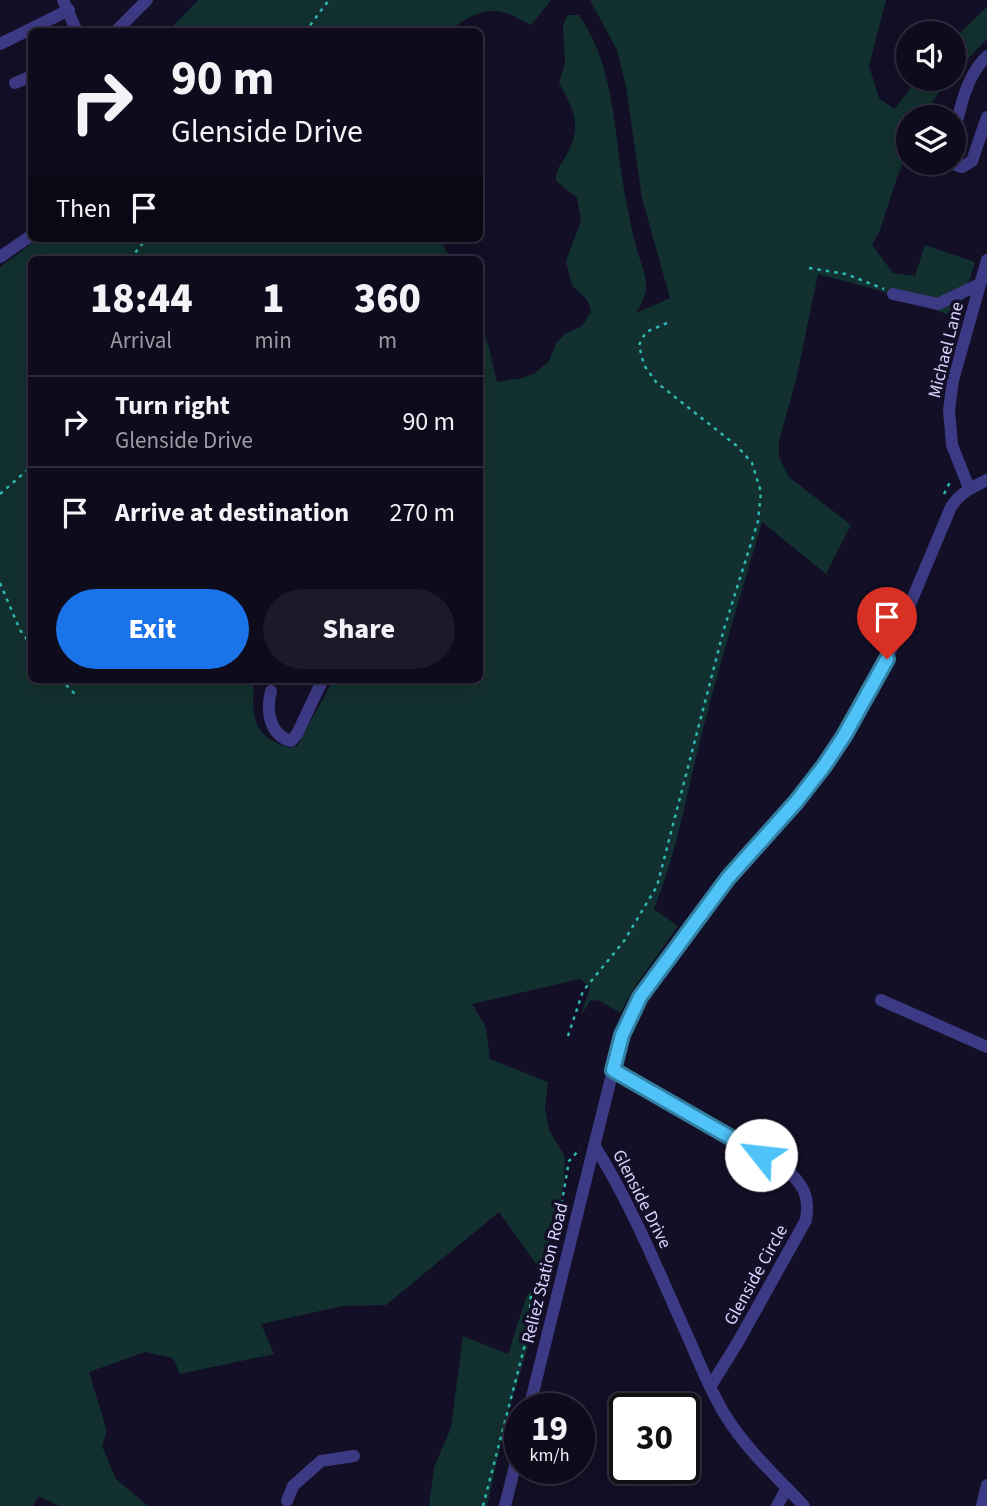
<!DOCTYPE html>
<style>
:root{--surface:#0e0b1c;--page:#1c1929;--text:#f1f3f6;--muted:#9b9ba3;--line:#2e2b3b;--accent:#1a73e8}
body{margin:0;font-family:"Source Sans 3",sans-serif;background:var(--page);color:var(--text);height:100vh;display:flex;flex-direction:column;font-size:26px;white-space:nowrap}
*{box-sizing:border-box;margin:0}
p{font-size:23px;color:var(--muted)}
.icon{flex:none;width:38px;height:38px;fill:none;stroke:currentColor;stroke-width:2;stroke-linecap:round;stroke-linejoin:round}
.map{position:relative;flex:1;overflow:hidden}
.side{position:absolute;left:28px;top:256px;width:455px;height:427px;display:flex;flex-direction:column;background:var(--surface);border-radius:10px;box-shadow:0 7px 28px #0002,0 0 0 2px var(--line)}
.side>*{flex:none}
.guide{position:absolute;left:28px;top:28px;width:455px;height:214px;border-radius:10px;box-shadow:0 7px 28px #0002,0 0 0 2px var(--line);background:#0e0b1c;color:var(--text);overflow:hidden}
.fabs{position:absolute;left:896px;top:21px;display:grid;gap:14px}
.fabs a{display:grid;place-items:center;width:70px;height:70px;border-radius:50%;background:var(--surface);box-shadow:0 7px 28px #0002,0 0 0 2px var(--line);font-size:35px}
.speed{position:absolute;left:504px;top:1393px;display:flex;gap:14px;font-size:35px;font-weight:700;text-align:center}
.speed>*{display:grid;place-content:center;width:91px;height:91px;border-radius:50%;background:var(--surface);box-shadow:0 7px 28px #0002,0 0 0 2px var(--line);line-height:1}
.speed small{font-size:18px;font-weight:400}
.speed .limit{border:4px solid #111;border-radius:10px;background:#fff;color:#111}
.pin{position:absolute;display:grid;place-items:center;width:60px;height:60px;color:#fff;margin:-72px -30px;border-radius:50% 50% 50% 0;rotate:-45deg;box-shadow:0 0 7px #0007}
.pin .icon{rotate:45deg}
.me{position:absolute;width:77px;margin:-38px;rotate:299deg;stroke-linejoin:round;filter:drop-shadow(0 0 5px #0008)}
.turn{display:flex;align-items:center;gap:24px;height:147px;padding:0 28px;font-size:32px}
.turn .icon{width:91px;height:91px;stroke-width:2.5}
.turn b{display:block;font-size:49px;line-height:60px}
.then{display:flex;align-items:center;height:66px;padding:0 28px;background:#0003;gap:14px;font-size:26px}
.eta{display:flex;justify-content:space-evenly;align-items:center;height:119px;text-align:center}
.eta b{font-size:42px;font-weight:800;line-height:49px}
.action{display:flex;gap:14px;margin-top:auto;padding:14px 28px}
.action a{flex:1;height:80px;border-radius:42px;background:var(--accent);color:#fff;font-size:28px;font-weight:800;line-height:80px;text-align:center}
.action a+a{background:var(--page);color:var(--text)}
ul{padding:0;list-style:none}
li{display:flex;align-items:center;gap:21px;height:91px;padding:0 28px;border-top:2px solid var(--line)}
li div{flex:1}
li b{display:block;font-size:26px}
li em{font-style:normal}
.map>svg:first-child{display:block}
.green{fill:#12302f}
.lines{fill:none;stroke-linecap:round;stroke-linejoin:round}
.path{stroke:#2fb8b0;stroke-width:2.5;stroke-dasharray:3.5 5;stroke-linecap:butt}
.minor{stroke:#3d3a85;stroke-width:12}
.route-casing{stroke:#337fa1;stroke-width:18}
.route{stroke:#4fc3f7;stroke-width:12}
.labels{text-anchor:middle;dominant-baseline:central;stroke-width:7;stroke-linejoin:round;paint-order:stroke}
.street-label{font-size:18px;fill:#d9d4ff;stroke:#130f26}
</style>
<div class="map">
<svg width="987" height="1506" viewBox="0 0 987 1506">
<rect width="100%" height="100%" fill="#130f26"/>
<!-- green -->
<g class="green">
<path d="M198,0h353l-20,25c-8,-4 -16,-9 -25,-12 -19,-7 -43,5 -55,18h-283z"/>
<path d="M590,0h296l-17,66 10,32 15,11 24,-30h31l-16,22 -8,16h-17v34l-11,27 -17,52 -8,15 21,28 22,3 10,-31 50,17 -17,56 -84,-29 -56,-15 -22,106 -17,61v16l10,20 62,48 -25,49 -64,-52c-22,75 -45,151 -64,227 -13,54 -23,108 -44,160l24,17 -44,62 -14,25 -20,-12 -9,-1 -10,15 9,-28 -10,-8 -108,25 14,23 4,32 58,23 -3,27 4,21 16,27 -1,25 -11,61 -11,29 -16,81 -20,68 -19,85h-58l5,-39 17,-39 12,-92 45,18 18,-56 16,-26 -43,-60 -113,93 -43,1 -82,18 13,30 -94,20 -7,-16 -28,-6 -56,20 18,59 -5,15 14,33 32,27h-89l-20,-10 -6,10h-33v-1239l39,-29h400l12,21h-419v420h222c-2,37 -4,56 36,69l7,-2 37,-67h146v-360l9,28 8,35 26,-4 12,-5 14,-12 7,-18 9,-9 17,-8 9,-14 -3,-11 -16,-16 -6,-24 15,-40 -4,-23 -21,-17c-1,-10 5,-17 10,-25 17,-31 8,-45 -7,-73l6,-20 -2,-38 5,-10h11c39,57 34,124 48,190 3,14 5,28 9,42 4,14 11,27 10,42 -1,9 -6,17 -10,24l34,-15 -28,-100 -16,-112 -9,-36z"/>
<path d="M987,7v32l-33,34v-34z"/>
</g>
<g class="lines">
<!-- path -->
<g class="path">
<path d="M305,32l24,-32"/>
<path d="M130,259l17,-21"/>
<path d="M809,268l37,6 38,15"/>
<path d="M0,494l32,-28"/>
<path d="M944,494l7,-14"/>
<path d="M0,583l20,47 12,16"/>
<path d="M60,679l15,15"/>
<path d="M568,1036l15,-45 41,-50 33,-55 67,-257 34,-108 3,-29 -9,-29 -15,-17 -81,-64 -12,-17 -5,-20 7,-13 21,-9"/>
<path d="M483,1506l46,-177 2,-37 12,-19 12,-31 14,-81 11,-12"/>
</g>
<!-- minor -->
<g class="minor">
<path d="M63,0l14,32"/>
<path d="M115,32l32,-32"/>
<path d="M0,44l69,-34"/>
<path d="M15,83l17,-7"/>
<path d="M954,133c7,-27 12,-57 33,-77"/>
<path d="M950,163l12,4 10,-6 15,-44"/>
<path d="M0,257l32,-22"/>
<path d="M893,294l45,10 42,-20"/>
<path d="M969,488l-17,-43 -3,-35 4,-30 34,-120"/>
<path d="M271,691c-5,19 -2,44 20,50l6,-7 26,-55"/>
<path d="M881,1000l106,47"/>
<path d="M613,1070l171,98c19,15 26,28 22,52l-68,122 -28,45"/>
<path d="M594,1145c38,60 65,128 94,192 12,27 23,56 39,81 21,33 51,60 77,88"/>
<path d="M529,1409l84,-339 9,-35 9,-20 22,-38 75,-99 68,-77 48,-65 43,-77 64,-152c9,-14 21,-20 36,-27"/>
<path d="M287,1501l6,-15 28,-25 33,-5"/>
<path d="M505,1506l15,-60"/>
<path d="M777,1506l10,-18"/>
<path d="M982,1506l5,-21"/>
</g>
</g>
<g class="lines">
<defs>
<path id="route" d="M761,1155l-148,-85 9,-35 18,-38 88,-119 68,-76 28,-36 20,-30 43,-77"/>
</defs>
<!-- route casing -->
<use href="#route" class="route-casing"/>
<!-- route -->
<use href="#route" class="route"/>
</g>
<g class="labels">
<!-- street labels -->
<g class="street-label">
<text transform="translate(946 350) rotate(-76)">Michael Lane</text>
<text transform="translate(642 1199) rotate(63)">Glenside Drive</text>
<text transform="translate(545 1273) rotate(-76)">Reliez Station Road</text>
<text transform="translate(756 1275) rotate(-61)">Glenside Circle</text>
</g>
</g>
</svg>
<div class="fabs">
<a><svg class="icon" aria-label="sound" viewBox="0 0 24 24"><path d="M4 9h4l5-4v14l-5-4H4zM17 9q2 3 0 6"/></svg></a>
<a><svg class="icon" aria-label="layers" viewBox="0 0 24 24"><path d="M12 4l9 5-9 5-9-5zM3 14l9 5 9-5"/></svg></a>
</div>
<div class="speed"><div>19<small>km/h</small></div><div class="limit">30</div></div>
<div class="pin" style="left:887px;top:659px;background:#d93025"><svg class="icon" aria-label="arrive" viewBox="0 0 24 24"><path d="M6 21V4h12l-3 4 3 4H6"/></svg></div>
<svg class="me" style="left:761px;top:1155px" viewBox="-20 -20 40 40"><circle r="19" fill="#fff"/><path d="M0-13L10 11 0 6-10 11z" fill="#4fc3f7"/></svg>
<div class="guide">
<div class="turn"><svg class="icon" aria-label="right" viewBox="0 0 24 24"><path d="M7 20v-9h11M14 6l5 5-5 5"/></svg><div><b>90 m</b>Glenside Drive</div></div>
<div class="then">Then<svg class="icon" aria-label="arrive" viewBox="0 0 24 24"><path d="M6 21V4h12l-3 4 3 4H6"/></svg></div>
</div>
<section class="side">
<div class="eta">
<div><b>18:44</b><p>Arrival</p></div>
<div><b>1</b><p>min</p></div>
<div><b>360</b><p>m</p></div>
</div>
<ul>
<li><svg class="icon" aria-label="right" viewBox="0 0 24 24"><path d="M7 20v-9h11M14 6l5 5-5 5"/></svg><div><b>Turn right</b><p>Glenside Drive</p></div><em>90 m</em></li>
<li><svg class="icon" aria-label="arrive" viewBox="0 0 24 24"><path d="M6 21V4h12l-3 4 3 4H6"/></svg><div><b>Arrive at destination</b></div><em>270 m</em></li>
</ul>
<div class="action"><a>Exit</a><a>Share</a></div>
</section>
</div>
